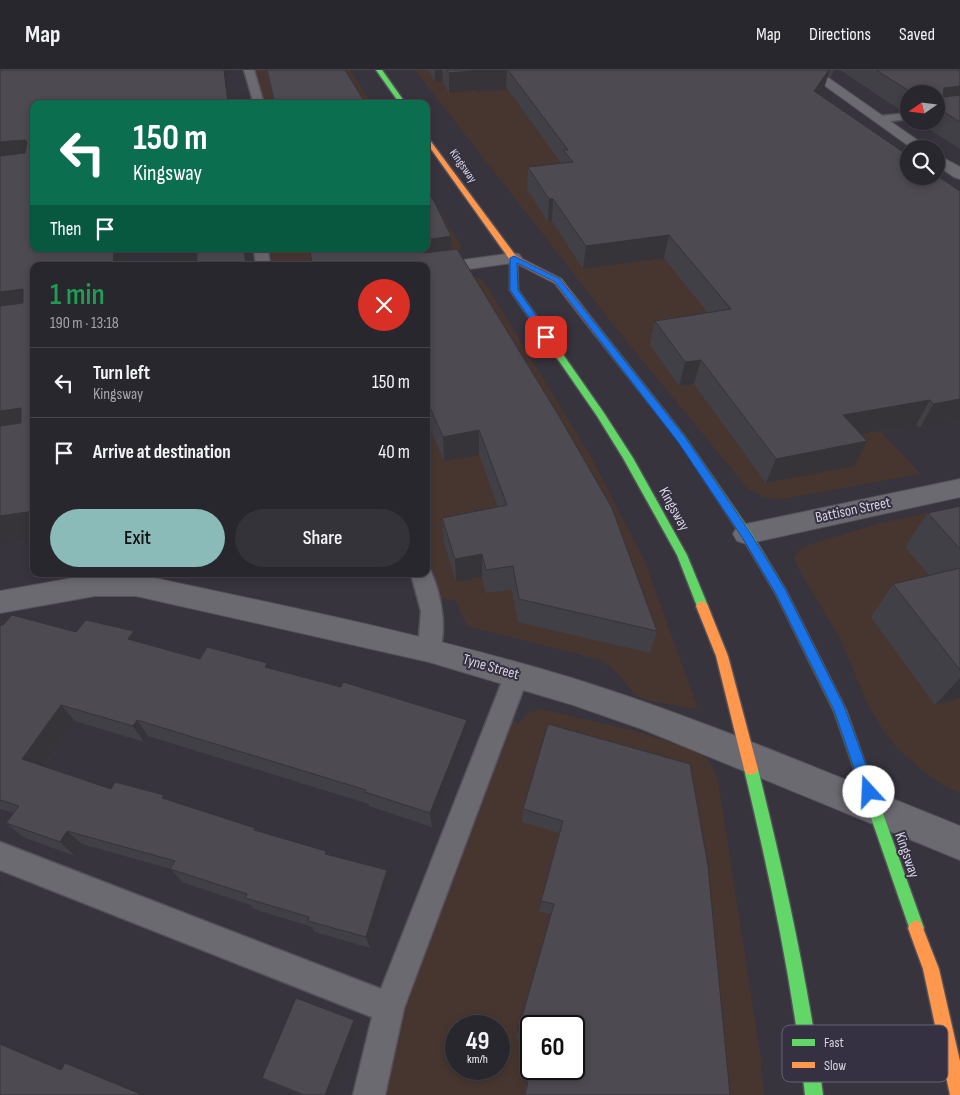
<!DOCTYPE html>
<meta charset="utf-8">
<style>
:root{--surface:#29272e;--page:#35333a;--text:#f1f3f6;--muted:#a5a5aa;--line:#45444a;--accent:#8bbbb9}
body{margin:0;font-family:"Sofia Sans Condensed",sans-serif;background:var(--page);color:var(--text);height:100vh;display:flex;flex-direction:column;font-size:19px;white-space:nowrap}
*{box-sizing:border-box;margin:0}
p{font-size:16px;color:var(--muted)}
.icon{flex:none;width:28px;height:28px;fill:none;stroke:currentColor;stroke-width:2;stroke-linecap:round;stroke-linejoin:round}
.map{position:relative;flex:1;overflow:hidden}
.panel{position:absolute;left:30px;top:192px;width:400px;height:315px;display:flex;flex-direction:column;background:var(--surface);border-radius:10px;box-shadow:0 2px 8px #0003,0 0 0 1px var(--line)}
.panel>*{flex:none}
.top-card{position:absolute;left:30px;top:30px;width:400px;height:152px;border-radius:10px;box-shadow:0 2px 8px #0003,0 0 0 1px var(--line);background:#0b6e4f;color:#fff;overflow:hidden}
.needle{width:32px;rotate:256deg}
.fabs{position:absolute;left:900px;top:15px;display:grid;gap:10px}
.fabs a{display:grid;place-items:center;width:45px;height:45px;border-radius:50%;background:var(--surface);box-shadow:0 2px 8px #0003,0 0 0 1px var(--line);font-size:25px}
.speed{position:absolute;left:445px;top:945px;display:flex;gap:10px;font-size:25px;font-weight:700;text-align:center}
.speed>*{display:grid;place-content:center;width:65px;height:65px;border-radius:50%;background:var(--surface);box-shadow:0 2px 8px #0003,0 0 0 1px var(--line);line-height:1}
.speed small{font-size:12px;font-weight:400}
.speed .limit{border:2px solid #111;border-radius:8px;background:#fff;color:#111}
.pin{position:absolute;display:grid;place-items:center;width:42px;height:42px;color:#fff;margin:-21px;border-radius:10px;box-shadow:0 2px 8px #0006}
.me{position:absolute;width:55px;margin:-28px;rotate:340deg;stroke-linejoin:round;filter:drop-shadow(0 0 4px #0008)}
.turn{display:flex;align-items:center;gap:18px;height:105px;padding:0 20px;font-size:22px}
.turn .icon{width:65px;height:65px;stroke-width:2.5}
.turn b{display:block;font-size:35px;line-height:42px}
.then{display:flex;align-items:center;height:48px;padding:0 20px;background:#0003;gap:10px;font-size:19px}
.round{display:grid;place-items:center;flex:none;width:52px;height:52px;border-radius:26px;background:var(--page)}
.headline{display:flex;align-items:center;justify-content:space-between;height:85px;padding:0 20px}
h1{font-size:30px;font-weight:600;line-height:38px;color:#1e9e55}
.button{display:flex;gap:10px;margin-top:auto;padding:10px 20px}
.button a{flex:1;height:58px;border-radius:30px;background:var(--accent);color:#111;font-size:20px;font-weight:600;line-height:58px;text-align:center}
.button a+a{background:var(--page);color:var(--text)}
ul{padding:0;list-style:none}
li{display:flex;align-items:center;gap:15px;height:70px;padding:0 20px;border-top:1px solid var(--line)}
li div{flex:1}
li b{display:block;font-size:19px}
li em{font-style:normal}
header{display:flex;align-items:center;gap:30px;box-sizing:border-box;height:70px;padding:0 25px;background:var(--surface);border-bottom:1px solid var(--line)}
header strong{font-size:24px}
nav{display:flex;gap:28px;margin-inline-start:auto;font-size:18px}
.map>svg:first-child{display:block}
.commercial{fill:#473630;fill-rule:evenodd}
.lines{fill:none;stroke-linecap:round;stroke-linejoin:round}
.lane-casing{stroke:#54515a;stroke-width:3}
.street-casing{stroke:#54515a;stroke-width:2}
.fast-casing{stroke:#54515a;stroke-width:3}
.slow-casing{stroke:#54515a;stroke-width:3}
.lane{fill:#6c6a71;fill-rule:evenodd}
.street{fill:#6c6a71;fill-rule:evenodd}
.fast{fill:#63d668;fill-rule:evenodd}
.slow{fill:#ff974d;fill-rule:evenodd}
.wall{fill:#424047}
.shaded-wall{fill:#363439}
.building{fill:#4d4a52;stroke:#363439}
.route{fill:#1a73e8;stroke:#114b97}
.labels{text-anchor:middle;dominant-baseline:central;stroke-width:4;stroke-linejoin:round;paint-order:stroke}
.far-street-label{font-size:12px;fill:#d8d5e1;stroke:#353042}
.street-label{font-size:15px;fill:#d8d5e1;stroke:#353042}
.key{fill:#353042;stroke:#666272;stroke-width:1}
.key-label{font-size:14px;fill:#d8d5e1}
</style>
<header>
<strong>Map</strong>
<nav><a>Map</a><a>Directions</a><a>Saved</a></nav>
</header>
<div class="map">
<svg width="960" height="1025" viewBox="0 0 960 1025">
<rect width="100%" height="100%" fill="#37343e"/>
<!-- commercial -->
<g class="commercial">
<path d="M249,0h101l22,34h-113z"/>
<path d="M415,0h45l17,22 70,-6 231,236 143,152 -144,26 -16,-4 -13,-7 -130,-158z"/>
<path d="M426,119l34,55 1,4 -3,4 -81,14h-114l-2,-17h165z"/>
<path d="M466,206l13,2 6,5 106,174 54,105 52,144 -3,3 -50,-9 -11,-8 -15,-18 -17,-14 -131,-33 -4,-3 -11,-24 -27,-3 -6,-23h4v-293z"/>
<path d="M960,436v288l-19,-10 -20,-15 -22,-19 -14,-17 -17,-28 -27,-65 -43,-72 -4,-11 5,-7 12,-6 69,-21z"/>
<path d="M540,639l92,21 56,18 15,7 8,9 7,16 42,273 4,42h-395l131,-376 19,4 10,-10zM456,956h43v43h-43zM531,956h43v43h-43z"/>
</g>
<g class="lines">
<defs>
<g id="lane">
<path d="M244,0h10l10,34h-10z"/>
<path d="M909,43v6l-28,3 -5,-3 5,-3z"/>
<path d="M254,179h14l2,17h-14z"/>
<path d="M426,497l3,1c12,23 20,65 8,89l-8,2 -8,-2 -3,-7 3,-39 -10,-37h15z"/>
<path d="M517,594l8,3 4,7 -125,334 -19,87h-32l19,-78 -372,-147v-28l381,147 124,-315 4,-7z"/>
</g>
<g id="street">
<path d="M803,0h14l113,79h-17z"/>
<path d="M936,84l24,13v12l-6,-2 -18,-12z"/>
<path d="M513,183l6,1 3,4 -3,4 -93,13v-9h-7z"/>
<path d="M960,409v18l-214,47 -9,-3 -4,-7 4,-7 9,-3z"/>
<path d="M95,504h41c147,32 295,61 439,105 131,41 257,96 385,147v34l-318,-131 -69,-24 -144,-43 -293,-66h-41l-95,17v-22z"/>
</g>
<g id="fast">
<path d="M376,0h6l24,34h-6z"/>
<path d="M510,186l7,2 1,32 86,123 29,45 54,97 21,51 -2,3h-8l-21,-54 -54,-97 -26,-42 -87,-126z"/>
<path d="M593,258h6l86,109 65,94 35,58 61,121 78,218 -3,5 -5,3 -5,-3 -77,-222 -58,-117 -34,-57 -63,-96 -86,-109z"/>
<path d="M751,693l5,2 2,4c27,108 51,216 65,326h-18c-12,-110 -35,-218 -61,-326l2,-4z"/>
</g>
<g id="slow">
<path d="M426,65l90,121 45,23 38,49v4h-6l-38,-49 -45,-23 -84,-118z"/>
<path d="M702,531l4,2 2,3 20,50 30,113 -2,4 -5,2 -5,-2 -2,-4 -28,-113 -20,-50 2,-3z"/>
<path d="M916,850l5,3 18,46 21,92v34h-10l-27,-126 -15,-41 3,-5z"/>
</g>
</defs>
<!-- lane casing -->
<use href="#lane" class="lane-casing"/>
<!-- street casing -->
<use href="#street" class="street-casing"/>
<!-- fast casing -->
<use href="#fast" class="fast-casing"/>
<!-- slow casing -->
<use href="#slow" class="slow-casing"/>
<!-- lane -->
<use href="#lane" class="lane"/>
<!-- street -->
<use href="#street" class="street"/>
<!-- fast -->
<use href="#fast" class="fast"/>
<!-- slow -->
<use href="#slow" class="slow"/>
</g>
<!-- wall -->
<g class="wall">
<path d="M266,0h79l21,34h-92z"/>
<path d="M428,0h409l-6,8 -3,-2 -4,12 -5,7 141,326 -40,7 -4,-3 -55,9 6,7 -12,25 -89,17 -72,-99 -15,2 -29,-41 5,-24 53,-8 -44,-55 -81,11 -31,-48 -4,1 -21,-33 1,-22 33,-4 -55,-76 -57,6 -6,-12 -8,1z"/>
<path d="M840,0h120v79l-43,-28h19v-27h-27v18h-6z"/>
<path d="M308,179h118l25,1 206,381 -7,22 -132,-31 -6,-32 -26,3 -4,-16 -26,5 -12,-40 -2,-24 56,-11 -19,-52 -35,6 -18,-43v-152h-114z"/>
<path d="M960,436v192l-25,7 -64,-88 22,-33 36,-9 -24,-28 23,-34z"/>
<path d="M0,555l76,7 65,11 59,16 70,10 197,67 -35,91 -63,-21v-2l-221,-68 -4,6 -69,-21 -31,45 67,23 58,11 86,28 1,2 71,24 63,29 -20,65 -55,-16 -3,-5 -58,-18 -3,-4 -69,-23 -11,-13 -89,-25 -7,12 -52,-19 -17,-14 8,-10 -14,-4z"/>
<path d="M548,654l182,371h-206l7,-30v4h43l-43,-43v19l-15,-7 35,-124 -12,-2 20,-79 -37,-11 1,-13z"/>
<path d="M354,950l5,8 -25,67h-33l-29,-12 -10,-5z"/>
</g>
<!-- shaded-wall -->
<g class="shaded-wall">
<path d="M224,0h3l3,34h-2z"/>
<path d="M435,0h7l1,11 -8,1z"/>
<path d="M481,0h26l-1,17 -57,6v-20z"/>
<path d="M829,0h1l-6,18 -16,23 6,-20z"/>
<path d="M834,0h3l-6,8z"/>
<path d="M960,16v19l-23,3 7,-20z"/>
<path d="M25,70l9,21 -34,4v-23z"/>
<path d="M549,129h4l-1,22 -4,1z"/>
<path d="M669,165l-5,23 -81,11 3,-23z"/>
<path d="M451,166v24l-33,6 -2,-17h10v-9z"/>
<path d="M117,179h11l-2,17h-13l1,-13z"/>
<path d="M172,179h26l5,17h-25z"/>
<path d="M244,179h3l2,17h-3z"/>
<path d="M23,219l11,21 -34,8v-26z"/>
<path d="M701,290l-7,24 -15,2 6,-24z"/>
<path d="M960,329v22l-40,7 13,-24z"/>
<path d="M930,330l-14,25 -84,14 11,-24z"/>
<path d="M21,338l13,13v26l-34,-9v-27z"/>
<path d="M479,360v25l-35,6 -1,-24z"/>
<path d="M867,371l-12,25 -89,17 10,-24z"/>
<path d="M34,441v26l-34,6v-27z"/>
<path d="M482,484v23l-26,5 -1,-23z"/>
<path d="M134,561l10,17 -16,-9z"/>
<path d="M267,593l7,17 -9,-13z"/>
<path d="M960,608v20l-25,7z"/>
<path d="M61,635l14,16 -37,53 -16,-15z"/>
<path d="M137,650l11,16 -4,6 -11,-16z"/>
<path d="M467,650v16l-35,91 -2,-14z"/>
<path d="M164,725l12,14 -14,-11z"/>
<path d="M67,761l15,13 -7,12 -15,-14z"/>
<path d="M387,800l3,13 -20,65 -4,-11z"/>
<path d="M0,809l4,3 -4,6z"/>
<path d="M0,950l3,1 -3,6z"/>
<path d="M354,950l5,8 -25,67h-9z"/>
<path d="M0,972l80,34 -19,-6 -61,-26z"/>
<path d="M65,993l19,6 63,26h-9z"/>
</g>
<!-- building -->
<g class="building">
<path d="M0,0h224l4,34h-194v145h83l-1,3 -2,1 -1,13h-79v155l-3,20h3v70l-34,5v-90l21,-3v-15l-21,3v-105l23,-3v-14l-23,3v-136l25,-3 2,-11 -2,-2 -25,2z"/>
<path d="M267,0h78l21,34h-76v-1l-15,1z"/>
<path d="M447,0h34l-32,3z"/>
<path d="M508,0h321l-15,21 95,65v20h27v-1l24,16v208l-27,5 -3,-4 -87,15 24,26 -91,18 -75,-99 -16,2 -30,-41 76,-12 -62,-74 -83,11 -33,-47h-4l-21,-32 45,-5 -10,-12h5z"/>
<path d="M876,0h84v16l-16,2 -1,9 17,-2v27l-24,-15v-13h-17l-1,-3 -7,1z"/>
<path d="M426,120l9,13 16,33 -25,4z"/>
<path d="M197,179h47l2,17h-49z"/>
<path d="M309,179h114v3l2,1 32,-4 102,167 53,92 45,123 -138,-32 -6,-33 -27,4 -4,-16 -27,5 -13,-41 65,-13 -28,-75 -36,7 -17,-39v-132h-113z"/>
<path d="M960,436v43l-32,-36z"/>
<path d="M960,498v102l-67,-86z"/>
<path d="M12,545l64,17 10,-12 48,11 -6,8 72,20 7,-12 60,16 -2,4 76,20 2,-5 124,38 -37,93 -65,-21 1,-2 -229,-70 -4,6 -72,-21 -39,54 89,30 4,-7 49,13 -2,3 93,30 -1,2 72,21 -1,3 62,16 -21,67 -58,-16 1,-4 -64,-19 2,-4 -77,-25 5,-8 -108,-30 -7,11 -54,-19 13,-17 -19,-6v-175h3z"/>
<path d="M548,654l142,40 18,102 22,229h-205l6,-27 43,1v-43h-43v12l-13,-7 36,-127 -13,-3 22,-80 -40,-12z"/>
<path d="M296,928l58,22 -29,75h-21l-42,-17z"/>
<path d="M0,974l61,26 4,-7 73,30v2h-138z"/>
</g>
<!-- route -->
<path class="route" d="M514,186l46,23 125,158 64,94 36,58 59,117 32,86 -2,5 -5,2 -5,-2 -30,-87 -58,-116 -34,-57 -64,-95 -123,-160 -38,-19 1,27 33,47 -7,2 -34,-49v-32z"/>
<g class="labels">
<!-- far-street labels -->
<g class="far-street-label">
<text transform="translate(463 96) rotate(55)">Kingsway</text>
</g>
<!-- street labels -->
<g class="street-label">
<text transform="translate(674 439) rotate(61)">Kingsway</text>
<text transform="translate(853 440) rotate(-12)">Battison Street</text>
<text transform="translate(491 597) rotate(16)">Tyne Street</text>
<text transform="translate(907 785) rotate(71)">Kingsway</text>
</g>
</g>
<!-- legend -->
<rect x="782" y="955" width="166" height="57" rx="8" class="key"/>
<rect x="792" y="969" width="23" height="7" fill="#63d668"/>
<rect x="792" y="992" width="23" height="6" fill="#ff974d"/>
<g class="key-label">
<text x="824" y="977">Fast</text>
<text x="824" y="1000">Slow</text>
</g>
</svg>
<div class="fabs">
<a><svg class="needle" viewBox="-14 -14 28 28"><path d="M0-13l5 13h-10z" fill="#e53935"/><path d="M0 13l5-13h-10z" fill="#a5a5aa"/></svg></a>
<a><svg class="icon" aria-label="search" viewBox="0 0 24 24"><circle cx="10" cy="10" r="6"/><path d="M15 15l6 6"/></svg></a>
</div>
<div class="speed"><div>49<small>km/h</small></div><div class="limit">60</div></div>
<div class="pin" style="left:546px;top:267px;background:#d93025"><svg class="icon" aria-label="arrive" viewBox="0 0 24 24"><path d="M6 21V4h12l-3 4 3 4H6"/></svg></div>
<svg class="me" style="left:869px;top:722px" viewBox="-20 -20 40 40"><circle r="19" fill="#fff"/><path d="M0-13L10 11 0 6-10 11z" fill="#1a73e8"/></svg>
<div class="top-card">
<div class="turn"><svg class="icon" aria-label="left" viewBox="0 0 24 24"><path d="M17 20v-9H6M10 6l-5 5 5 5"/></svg><div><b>150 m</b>Kingsway</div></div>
<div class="then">Then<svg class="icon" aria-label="arrive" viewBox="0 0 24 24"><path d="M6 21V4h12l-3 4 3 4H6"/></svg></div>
</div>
<section class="panel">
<div class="headline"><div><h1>1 min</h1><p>190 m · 13:18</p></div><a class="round" style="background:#d93025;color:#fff"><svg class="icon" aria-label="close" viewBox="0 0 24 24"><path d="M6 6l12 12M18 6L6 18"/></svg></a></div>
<ul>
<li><svg class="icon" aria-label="left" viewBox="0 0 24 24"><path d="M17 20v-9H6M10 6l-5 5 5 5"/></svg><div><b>Turn left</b><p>Kingsway</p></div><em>150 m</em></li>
<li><svg class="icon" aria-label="arrive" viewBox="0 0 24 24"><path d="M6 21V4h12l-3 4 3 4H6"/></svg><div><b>Arrive at destination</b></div><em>40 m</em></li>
</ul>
<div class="button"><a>Exit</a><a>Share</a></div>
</section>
</div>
